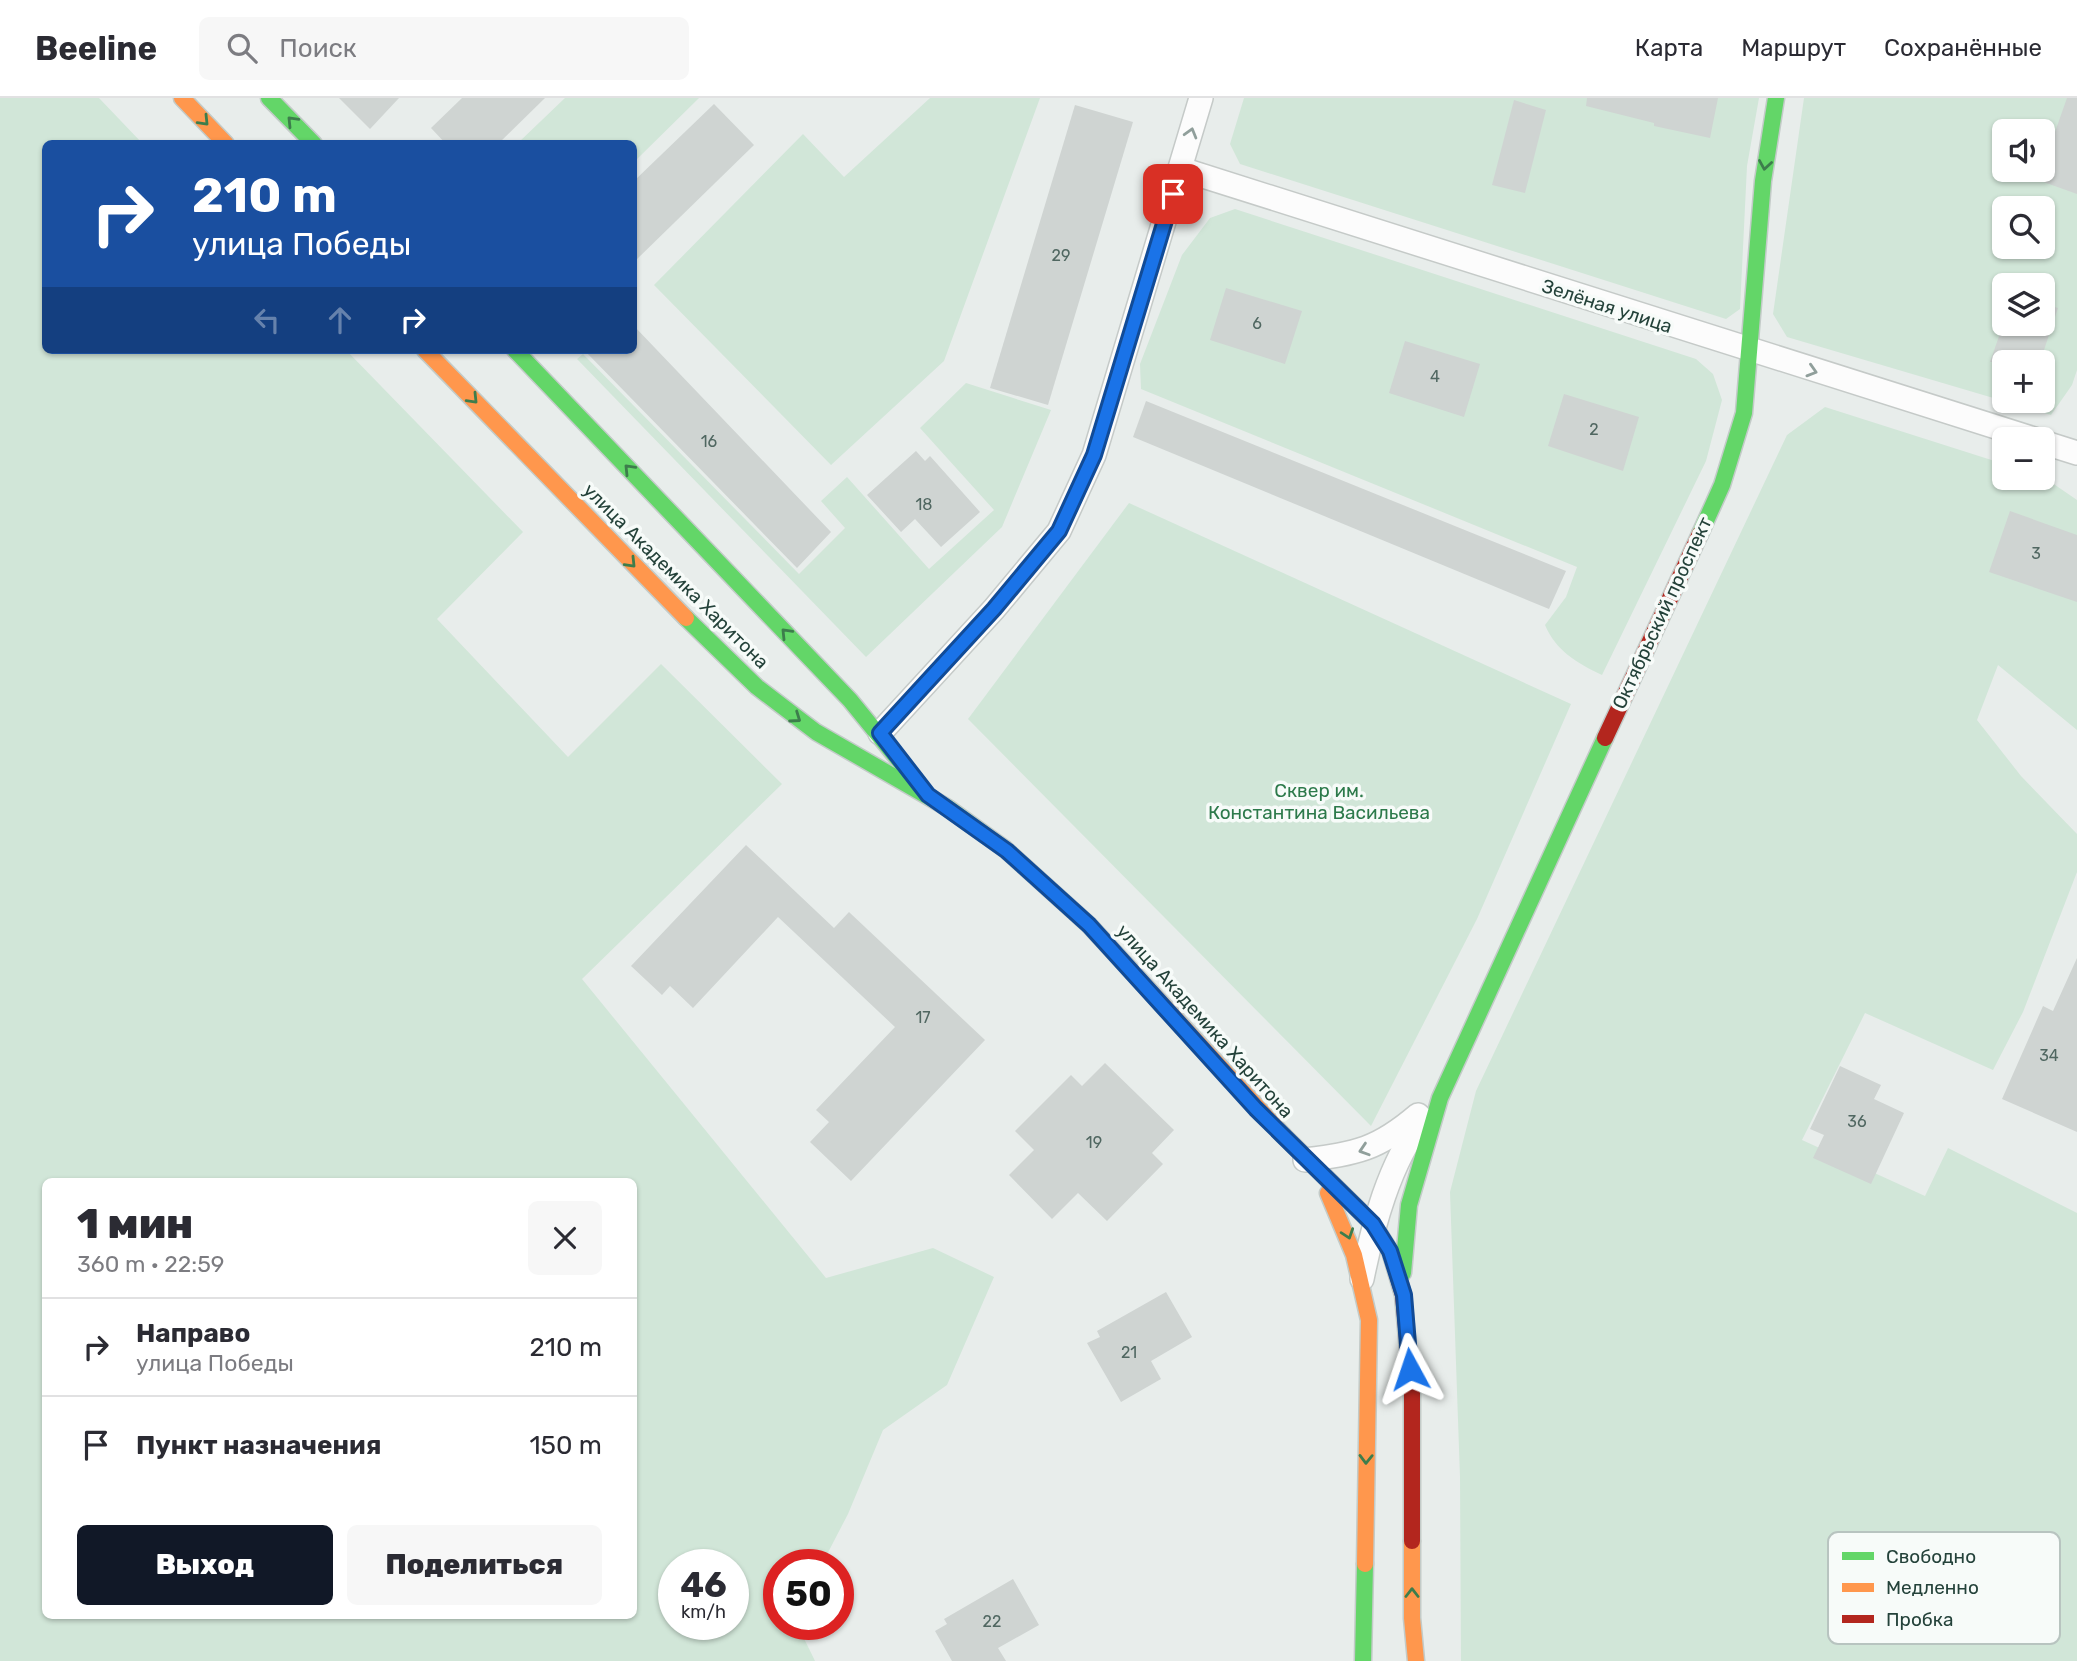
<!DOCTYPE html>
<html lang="ru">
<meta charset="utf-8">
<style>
:root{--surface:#fff;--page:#f7f7f7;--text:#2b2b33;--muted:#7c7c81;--line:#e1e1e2;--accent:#111827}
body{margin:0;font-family:Rubik,sans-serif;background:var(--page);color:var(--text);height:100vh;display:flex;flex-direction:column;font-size:26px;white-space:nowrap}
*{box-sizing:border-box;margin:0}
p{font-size:23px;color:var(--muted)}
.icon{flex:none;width:38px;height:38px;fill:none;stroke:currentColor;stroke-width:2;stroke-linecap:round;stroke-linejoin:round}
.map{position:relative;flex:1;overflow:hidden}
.drawer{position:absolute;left:42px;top:1080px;width:595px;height:441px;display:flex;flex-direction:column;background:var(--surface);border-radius:10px;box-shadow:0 2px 5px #0004}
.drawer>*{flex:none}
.hud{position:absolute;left:42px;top:42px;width:595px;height:214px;border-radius:10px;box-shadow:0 2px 5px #0004;background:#1a4fa0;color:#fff;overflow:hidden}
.controls{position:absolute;left:1992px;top:21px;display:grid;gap:14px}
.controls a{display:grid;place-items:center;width:63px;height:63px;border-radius:10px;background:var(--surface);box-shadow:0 2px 5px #0004;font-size:35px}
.speed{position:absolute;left:658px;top:1451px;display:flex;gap:14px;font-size:35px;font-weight:700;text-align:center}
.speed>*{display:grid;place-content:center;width:91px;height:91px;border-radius:50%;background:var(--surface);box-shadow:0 2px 5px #0004;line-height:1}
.speed small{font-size:18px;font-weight:400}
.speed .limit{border:10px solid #d22;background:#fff;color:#111}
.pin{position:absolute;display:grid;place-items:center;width:60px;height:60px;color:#fff;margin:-30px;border-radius:14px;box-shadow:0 4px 10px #0006}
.me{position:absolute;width:77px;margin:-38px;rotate:355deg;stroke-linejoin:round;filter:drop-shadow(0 0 5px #0008)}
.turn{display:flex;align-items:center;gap:24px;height:147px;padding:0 35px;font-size:32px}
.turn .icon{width:91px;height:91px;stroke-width:2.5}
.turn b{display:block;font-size:49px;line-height:60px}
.lanes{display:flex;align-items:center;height:66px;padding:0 35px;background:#0003;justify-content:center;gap:35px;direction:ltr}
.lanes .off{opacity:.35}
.round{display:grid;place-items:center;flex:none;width:74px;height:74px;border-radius:10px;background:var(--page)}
.overview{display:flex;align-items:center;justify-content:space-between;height:119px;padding:0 35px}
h1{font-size:42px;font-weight:800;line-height:52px}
.action{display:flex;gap:14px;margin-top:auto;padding:14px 35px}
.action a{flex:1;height:80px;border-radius:10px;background:var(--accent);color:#fff;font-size:28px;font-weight:800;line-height:80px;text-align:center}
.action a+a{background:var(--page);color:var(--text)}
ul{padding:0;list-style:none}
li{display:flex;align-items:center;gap:21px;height:98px;padding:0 35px;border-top:2px solid var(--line)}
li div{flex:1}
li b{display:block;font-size:26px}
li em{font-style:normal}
header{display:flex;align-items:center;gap:42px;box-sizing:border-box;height:98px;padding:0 35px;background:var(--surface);border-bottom:2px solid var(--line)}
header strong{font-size:33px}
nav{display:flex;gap:38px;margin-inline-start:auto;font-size:24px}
.search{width:490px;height:63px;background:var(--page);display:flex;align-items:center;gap:18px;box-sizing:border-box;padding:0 24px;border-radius:10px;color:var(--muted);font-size:26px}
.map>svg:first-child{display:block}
.green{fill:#d1e6d8;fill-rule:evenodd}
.building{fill:#cfd4d2}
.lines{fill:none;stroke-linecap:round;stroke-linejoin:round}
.street-casing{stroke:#c5cac8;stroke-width:26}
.fast-casing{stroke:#c3cbc8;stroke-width:19}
.slow-casing{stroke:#c3cbc8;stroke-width:19}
.jam-casing{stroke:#c3cbc8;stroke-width:19}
.street{stroke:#fcfcfc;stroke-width:23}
.fast{stroke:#63d668;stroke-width:16}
.slow{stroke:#ff974d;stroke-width:16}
.jam{stroke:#b3261e;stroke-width:16}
.oneway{stroke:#3d7d4c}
.oneway2{stroke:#909f9b}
.route-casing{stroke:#114b97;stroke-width:18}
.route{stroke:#1a73e8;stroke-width:12}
.labels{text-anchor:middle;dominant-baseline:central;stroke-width:7;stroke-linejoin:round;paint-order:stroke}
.number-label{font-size:16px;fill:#506761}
.street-label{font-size:19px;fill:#24423a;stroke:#f7fbf9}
.park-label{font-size:19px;fill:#2d7a4b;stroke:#f7fbf9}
.key{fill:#f7fbf9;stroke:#b8c4c0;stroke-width:2}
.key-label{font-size:19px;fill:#24423a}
</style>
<header>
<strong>Beeline</strong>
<div class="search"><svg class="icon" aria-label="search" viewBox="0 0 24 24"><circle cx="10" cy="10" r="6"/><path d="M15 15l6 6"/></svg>Поиск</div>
<nav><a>Карта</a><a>Маршрут</a><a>Сохранённые</a></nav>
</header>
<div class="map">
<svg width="2077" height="1563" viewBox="0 0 2077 1563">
<rect width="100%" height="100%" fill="#e8edeb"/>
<!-- green -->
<g class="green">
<path d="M0,0h99l43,45 -96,1v206h300l177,182 -86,87 131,138 93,-93 121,120 -200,195 244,299 107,-30 61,29 -47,108 -64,45 -35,84 -26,50h-43v60h18l18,37h-815zM46,1083h588v434h-588zM733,1466v60h-59v-60z"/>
<path d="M565,0h134l-65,64v-18l-116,-1z"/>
<path d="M930,0h110l-96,263 -113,104 -177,-180 149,-151 41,43z"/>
<path d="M1244,0h515l-12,68 -7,143 -14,10 -486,-155 -10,-20z"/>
<path d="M1804,0h273v272l-5,15 -21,30 -264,-78 -14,-23zM2004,33h38v39h-38zM2004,110h38v39h-38zM2004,187h38v39h-38zM2004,264h38v39h-38z"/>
<path d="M1235,111l461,150 17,15 9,26 -16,61 -104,214c-25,-12 -46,-24 -57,-50l21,-28 11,-30 -436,-178 -1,-25 42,-109 28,-37z"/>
<path d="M583,256l216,220 46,-46 -24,-27 26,-24 82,92 65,-59 -74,-82 46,-45 85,27 -49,117 -136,130 -289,-298z"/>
<path d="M1825,309l179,57v14l38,-2 35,24v230l-79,-65 -21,55 44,56 56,58v38l-54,140 -30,58 -128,-57 -63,127 123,56 23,-48 129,65v448h-616l-1,-184 -10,-285 26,-101 311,-656z"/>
<path d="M1129,405l442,201 -94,215 -106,207 -403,-407z"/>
</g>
<!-- building -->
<g class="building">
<path d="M339,0h60l-29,31z"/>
<path d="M462,0h83l-47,46h-52l-15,-16z"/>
<path d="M1587,0h131l-8,40 -56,-12v-3l-68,-17z"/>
<path d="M2067,0h10v96l-39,-14z"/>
<path d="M1514,2l32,10 -21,83 -33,-8z"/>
<path d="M714,6l40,41 -120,117v-81z"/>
<path d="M1075,7l58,17 -85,283 -58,-17z"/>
<path d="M1226,190l76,23 -17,53 -75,-24z"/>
<path d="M2042,205l16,5 -18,54h-50l14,-40 38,2z"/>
<path d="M634,228l197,206 -34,36 -213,-218h50z"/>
<path d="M1405,243l75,23 -16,53 -75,-24z"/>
<path d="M1564,296l75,23 -16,54 -75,-25z"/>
<path d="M1146,303l420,170 -17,38 -416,-172z"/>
<path d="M916,353l9,10 5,-5 50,56 -39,35 -26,-28 -14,13 -34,-37z"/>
<path d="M2010,413l67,24v67l-88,-30z"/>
<path d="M746,747l88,83 15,-16 136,128 -134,141 -41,-39 19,-20 -13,-12 79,-83 -117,-110 -85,91 -23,-22 -8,9 -31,-29z"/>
<path d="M2077,860v174l-75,-33 41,-93 10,5z"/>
<path d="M1105,965l69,67 -22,23 11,11 -56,57 -29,-28 -26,26 -43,-44 25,-25 -19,-19 56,-56 11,11z"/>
<path d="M1840,968l41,19 -7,14 30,14 -33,71 -58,-26 11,-23 -14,-6z"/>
<path d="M1166,1194l26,45 -41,24 10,18 -40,23 -34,-59 13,-6 -3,-6z"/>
<path d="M1013,1481l26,46 -41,23 8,13h-54l-17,-30 12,-7 -3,-5z"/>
</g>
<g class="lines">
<defs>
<g id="street">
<path d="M1181,71l853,270"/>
<path d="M2042,344l35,11"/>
<path d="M880,635l114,-124 65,-78 35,-76 107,-357"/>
<path d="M1305,1062c52,-7 72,-10 113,-45"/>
<path d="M1362,1181c11,-54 27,-115 61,-160"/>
</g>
<g id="fast">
<path d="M269,0l45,46"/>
<path d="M515,252l335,350 70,86"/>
<path d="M1700,436l22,-49 22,-72 19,-232 13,-83"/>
<path d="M686,520l71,69 59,45 132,76 57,41"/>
<path d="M1403,1175l6,-68 31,-107 165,-360"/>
<path d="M1363,1563l2,-97"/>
</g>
<g id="slow">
<path d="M182,0l44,46"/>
<path d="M425,252l261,268"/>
<path d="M1005,751l84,76 194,210"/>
<path d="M1328,1095l26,62 15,65 -4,244"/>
<path d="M1412,1443v77l4,43"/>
</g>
<g id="jam">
<path d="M1605,640l95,-204"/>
<path d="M1283,1037l90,89 17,27 13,44 9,99v147"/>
</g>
</defs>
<!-- street casing -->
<use href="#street" class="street-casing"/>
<!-- fast casing -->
<use href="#fast" class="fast-casing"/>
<!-- slow casing -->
<use href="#slow" class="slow-casing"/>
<!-- jam casing -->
<use href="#jam" class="jam-casing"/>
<!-- street -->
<use href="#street" class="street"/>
<!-- fast -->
<use href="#fast" class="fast"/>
<!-- slow -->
<use href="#slow" class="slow"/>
<!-- jam -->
<use href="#jam" class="jam"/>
</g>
<!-- one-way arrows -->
<defs><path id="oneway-chevron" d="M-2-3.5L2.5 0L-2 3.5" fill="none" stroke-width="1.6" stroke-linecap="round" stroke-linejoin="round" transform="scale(1.75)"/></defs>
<g class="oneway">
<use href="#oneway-chevron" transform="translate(204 23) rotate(46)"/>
<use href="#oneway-chevron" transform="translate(292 23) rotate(-134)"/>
<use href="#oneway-chevron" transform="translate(1765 67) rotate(99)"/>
<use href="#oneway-chevron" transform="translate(473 301) rotate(46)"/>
<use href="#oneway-chevron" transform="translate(629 371) rotate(-134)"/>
<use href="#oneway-chevron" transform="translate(631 465) rotate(46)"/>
<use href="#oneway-chevron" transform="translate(786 535) rotate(-134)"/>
<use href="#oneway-chevron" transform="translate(796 620) rotate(35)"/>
<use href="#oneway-chevron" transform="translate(1348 1136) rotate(71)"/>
<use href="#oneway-chevron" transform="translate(1366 1361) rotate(91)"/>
<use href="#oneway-chevron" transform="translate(1412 1495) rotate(-90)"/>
</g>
<g class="oneway2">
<use href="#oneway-chevron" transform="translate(1191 35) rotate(-74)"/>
<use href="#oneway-chevron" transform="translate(1812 273) rotate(17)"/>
<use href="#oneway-chevron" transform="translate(1364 1052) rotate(162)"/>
</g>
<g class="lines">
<defs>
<path id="route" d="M1173,96l-79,261 -35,76 -65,78 -114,124 48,62 79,56 82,74 167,184 117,115 17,27 14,44 6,74"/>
</defs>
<!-- route casing -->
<use href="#route" class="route-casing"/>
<!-- route -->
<use href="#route" class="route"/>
</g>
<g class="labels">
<!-- number labels -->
<g class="number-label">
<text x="1061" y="157">29</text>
<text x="1257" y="225">6</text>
<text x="1435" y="278">4</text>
<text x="1594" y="331">2</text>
<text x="709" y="343">16</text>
<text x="924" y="406">18</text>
<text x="2036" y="455">3</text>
<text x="923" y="919">17</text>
<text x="2049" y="957">34</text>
<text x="1857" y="1023">36</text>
<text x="1094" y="1044">19</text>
<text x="1129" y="1254">21</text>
<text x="992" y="1523">22</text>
</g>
<!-- street labels -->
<g class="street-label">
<text transform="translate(1607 208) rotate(18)">Зелёная улица</text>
<text transform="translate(676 478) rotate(45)">улица Академика Харитона</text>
<text transform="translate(1662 515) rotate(-65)">Октябрьский проспект</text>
<text transform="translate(1205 923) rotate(48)">улица Академика Харитона</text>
</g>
<!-- park labels -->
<g class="park-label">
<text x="1319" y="692">Сквер им.<tspan x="1319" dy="22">Константина Васильева</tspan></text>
</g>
</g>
<!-- legend -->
<rect x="1828" y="1434" width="232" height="112" rx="10" class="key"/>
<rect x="1842" y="1454" width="32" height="8" fill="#63d668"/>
<rect x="1842" y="1485" width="32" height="9" fill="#ff974d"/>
<rect x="1842" y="1517" width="32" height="8" fill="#b3261e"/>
<g class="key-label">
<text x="1886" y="1465">Свободно</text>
<text x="1886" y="1496">Медленно</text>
<text x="1886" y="1528">Пробка</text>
</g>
</svg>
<div class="controls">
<a><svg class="icon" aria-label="sound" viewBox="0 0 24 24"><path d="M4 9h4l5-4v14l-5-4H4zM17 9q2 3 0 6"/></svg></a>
<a><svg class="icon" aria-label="search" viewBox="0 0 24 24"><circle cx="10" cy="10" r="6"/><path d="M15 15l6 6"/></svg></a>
<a><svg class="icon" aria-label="layers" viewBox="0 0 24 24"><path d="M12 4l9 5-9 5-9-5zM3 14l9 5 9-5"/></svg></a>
<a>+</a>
<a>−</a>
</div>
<div class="speed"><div>46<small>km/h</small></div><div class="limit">50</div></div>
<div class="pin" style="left:1173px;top:96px;background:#d93025"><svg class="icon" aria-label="arrive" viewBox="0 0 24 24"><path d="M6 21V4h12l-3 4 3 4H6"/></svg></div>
<svg class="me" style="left:1410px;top:1271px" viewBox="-20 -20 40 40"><path d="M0-17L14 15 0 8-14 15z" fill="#1a73e8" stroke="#fff" stroke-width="4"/></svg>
<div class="hud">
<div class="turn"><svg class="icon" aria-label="right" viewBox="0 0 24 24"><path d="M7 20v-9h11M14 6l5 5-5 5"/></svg><div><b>210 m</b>улица Победы</div></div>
<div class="lanes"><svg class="icon off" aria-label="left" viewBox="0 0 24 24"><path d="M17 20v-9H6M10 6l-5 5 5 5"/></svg><svg class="icon off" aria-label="ahead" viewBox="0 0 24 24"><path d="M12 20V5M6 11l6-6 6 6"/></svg><svg class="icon" aria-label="right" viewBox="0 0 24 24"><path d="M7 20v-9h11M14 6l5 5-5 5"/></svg></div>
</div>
<section class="drawer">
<div class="overview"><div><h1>1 мин</h1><p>360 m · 22:59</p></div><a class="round"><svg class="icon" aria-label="close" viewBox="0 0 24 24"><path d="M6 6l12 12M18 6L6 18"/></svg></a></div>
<ul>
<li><svg class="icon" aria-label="right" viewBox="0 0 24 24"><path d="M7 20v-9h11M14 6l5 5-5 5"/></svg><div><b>Направо</b><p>улица Победы</p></div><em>210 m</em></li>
<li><svg class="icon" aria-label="arrive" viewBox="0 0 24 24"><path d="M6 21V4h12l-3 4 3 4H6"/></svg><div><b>Пункт назначения</b></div><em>150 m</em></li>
</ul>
<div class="action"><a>Выход</a><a>Поделиться</a></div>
</section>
</div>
